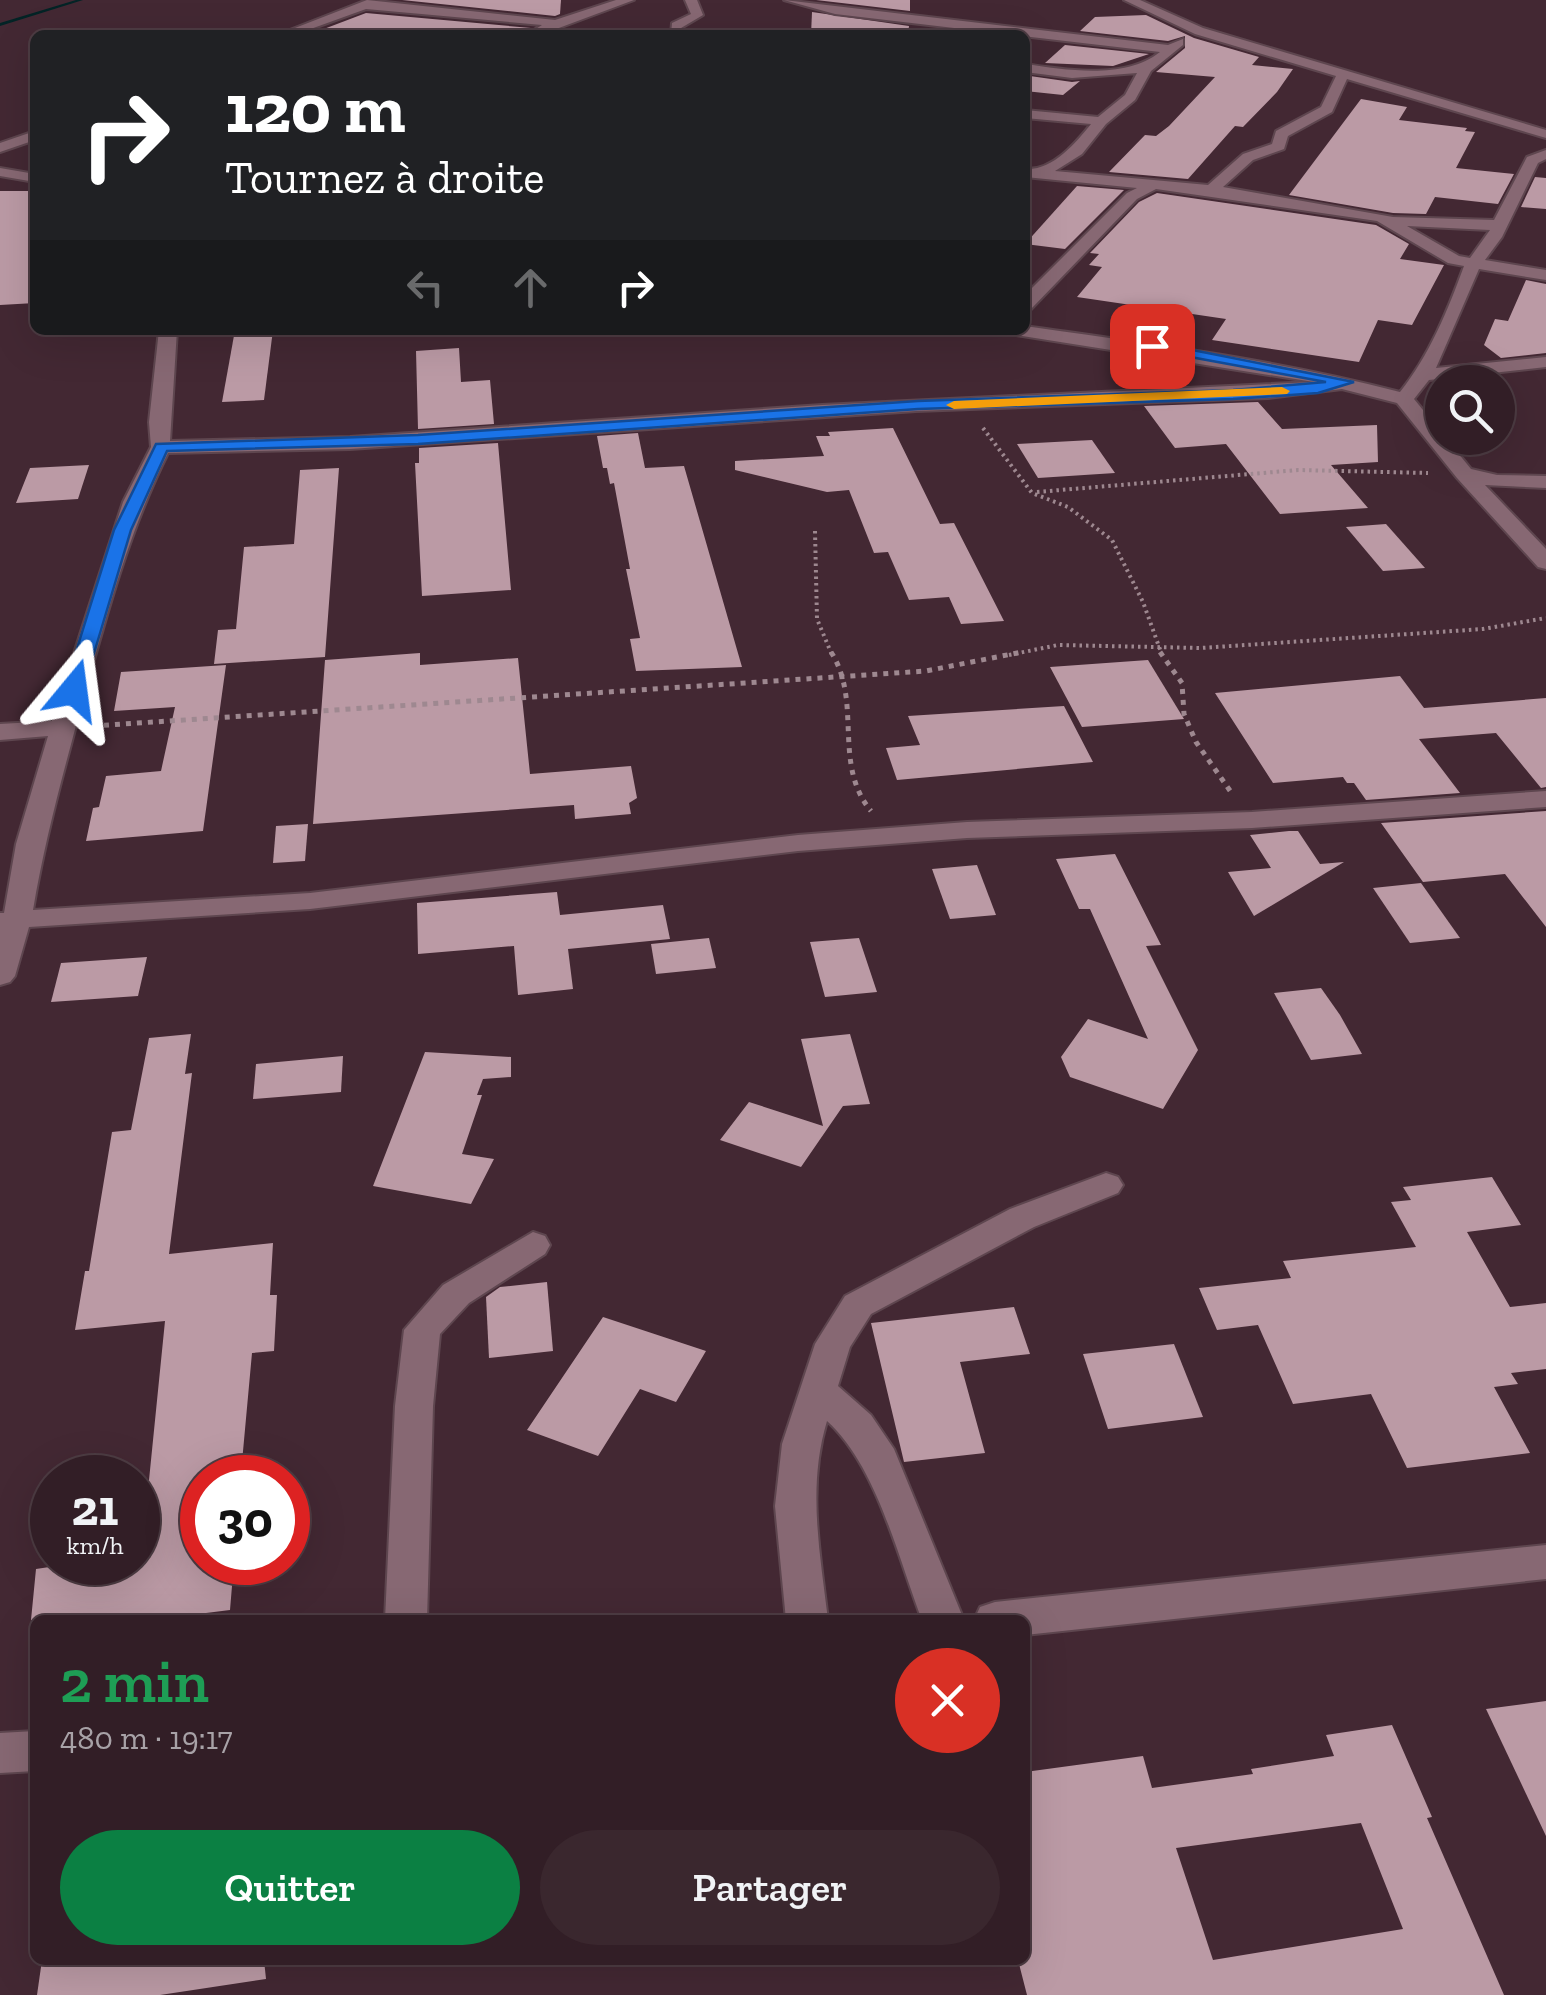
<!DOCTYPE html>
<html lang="fr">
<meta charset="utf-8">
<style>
:root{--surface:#321e26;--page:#3a272e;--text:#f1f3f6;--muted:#a8a2a7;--line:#4d3c43;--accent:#0b8043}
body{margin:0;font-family:"Zilla Slab",serif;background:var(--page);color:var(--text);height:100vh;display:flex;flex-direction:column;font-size:38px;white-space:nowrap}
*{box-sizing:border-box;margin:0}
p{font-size:32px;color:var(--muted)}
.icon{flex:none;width:55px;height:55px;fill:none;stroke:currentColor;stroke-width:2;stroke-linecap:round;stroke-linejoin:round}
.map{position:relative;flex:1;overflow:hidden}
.details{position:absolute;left:30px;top:1615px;width:1000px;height:350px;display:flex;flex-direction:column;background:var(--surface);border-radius:15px;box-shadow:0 10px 40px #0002,0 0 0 2px var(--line)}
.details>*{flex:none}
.top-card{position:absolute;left:30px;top:30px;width:1000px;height:305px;border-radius:15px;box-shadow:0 10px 40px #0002,0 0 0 2px var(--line);background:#202124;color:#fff;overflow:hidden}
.controls{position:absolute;left:1425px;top:365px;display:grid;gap:20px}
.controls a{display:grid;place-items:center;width:90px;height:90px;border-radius:50%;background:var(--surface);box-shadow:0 10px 40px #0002,0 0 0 2px var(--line);font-size:50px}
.speed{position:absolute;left:30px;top:1455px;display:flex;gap:20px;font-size:50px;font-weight:700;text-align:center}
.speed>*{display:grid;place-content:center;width:130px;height:130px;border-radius:50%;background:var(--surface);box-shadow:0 10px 40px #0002,0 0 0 2px var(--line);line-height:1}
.speed small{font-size:25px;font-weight:400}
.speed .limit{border:15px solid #d22;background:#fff;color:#111}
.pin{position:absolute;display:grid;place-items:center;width:85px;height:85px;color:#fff;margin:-42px;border-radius:20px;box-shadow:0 5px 15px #0006}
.me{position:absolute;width:110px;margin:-55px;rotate:16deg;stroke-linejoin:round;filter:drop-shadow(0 0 8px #0008)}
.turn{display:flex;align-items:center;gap:35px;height:210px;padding:0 30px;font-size:45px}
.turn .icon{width:130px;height:130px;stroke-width:2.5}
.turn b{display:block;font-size:70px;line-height:85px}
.lanes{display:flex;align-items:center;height:95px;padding:0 30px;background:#0003;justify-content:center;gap:50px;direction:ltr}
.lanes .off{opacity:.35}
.round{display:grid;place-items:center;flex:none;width:105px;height:105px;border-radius:52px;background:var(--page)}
.summary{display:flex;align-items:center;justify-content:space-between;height:170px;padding:0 30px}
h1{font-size:60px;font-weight:600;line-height:75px;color:#1e9e55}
.cta{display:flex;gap:20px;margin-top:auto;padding:20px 30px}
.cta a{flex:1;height:115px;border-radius:60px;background:var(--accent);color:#fff;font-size:40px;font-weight:600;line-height:115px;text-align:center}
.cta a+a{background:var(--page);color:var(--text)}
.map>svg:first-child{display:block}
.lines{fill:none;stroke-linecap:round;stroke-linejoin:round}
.stream{fill:#032426;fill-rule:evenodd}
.building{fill:#bb9aa5;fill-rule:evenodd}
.minor-casing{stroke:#5e464f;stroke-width:4}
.path-far1{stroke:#9e8890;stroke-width:4;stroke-dasharray:2.5 4;stroke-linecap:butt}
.path{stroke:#9e8890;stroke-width:5;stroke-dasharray:5 6;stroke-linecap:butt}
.minor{fill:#876873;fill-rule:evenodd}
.route{fill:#1a73e8;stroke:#114b97;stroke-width:2.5}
.slow{fill:#f59e0b}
</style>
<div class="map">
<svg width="1546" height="1995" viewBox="0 0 1546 1995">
<rect width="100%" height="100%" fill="#432833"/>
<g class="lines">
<!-- stream -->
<path class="stream" d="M76,0h7l-83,26v-3z"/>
</g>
<!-- building -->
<g class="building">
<path d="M402,0h159l-1,14 -5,2z"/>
<path d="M816,0h94v11z"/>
<path d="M812,12l97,14 -1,9h-97z"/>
<path d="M366,13l165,15 -2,7h-221z"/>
<path d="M1146,15l48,23 65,19 -7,8 41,4 -16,23 -34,35 -8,-1 -47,53 -79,-7 36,-37 11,1 13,-10 46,-49 -59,-5 29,-24v-12l-17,5 -88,-10 15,-14z"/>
<path d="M1065,45l84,9 -36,12 -68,-3z"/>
<path d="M1030,76l42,6 8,-1 -17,14 -38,-4v-11z"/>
<path d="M1361,99l46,8 -8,13 68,8 -2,3 10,1 -19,36 58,6 -16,30 -63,-7 -9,17 -33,-1 -104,-18z"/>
<path d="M1535,177l11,1v31l-25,-2z"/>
<path d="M1077,186l47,4 -59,59 -40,-5z"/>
<path d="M0,191h35v112l-35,2z"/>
<path d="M1157,193l219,32 33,19 -9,15 44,6 -32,60 -34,-5 -19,42 -147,-22 14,-21 -149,-22 25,-30 -13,-2 10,-11 -9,-1 49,-51z"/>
<path d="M1526,280l20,4v69l-45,5 -17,-13 11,-26 13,2z"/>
<path d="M235,330h38l-9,70 -42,2z"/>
<path d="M459,348l2,34 29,-2 4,44 -76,5 -2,-78z"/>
<path d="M1258,402l24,27 95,-4 1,37 -47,3 37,43 -88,6 -54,-70 -51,4 -31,-42z"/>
<path d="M893,428l47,96 14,-1 50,98 -43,3 -12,-27 -40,3 -21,-48 -14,1 -25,-63 -22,2 -92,-22v-9l89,-5 -8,-20h14l-2,-4z"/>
<path d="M638,433l7,35 39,-2 58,201 -106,4 -6,-32 10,-1 -14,-69h4l-16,-86 -4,1 -3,-16h-4l-6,-32z"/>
<path d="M1092,440l23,33 -77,5 -21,-34z"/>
<path d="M498,443l13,147 -89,6 -7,-133h4v-15z"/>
<path d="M89,465l-11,34 -62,4 14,-35z"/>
<path d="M339,468l-14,189 -111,7 4,-34 18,-1 8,-82 50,-3 6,-74z"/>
<path d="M1386,524l39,44 -42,3 -37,-44z"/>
<path d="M420,653v12l98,-7 12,116 101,-8 6,32 -8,5 2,11 -56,5 -1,-14 -261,19 12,-164z"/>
<path d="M1148,660l36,59 -102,8 -32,-60z"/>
<path d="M226,665l-23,166 -117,10 7,-33 6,-1 7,-31 55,-5 14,-64 -61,4 7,-39z"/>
<path d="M1400,676l24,32 122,-10v89l-5,1 -45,-55 -77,6 41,54 -94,7 -12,-17h-7l-4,-6 -70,6 -58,-90z"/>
<path d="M1064,706l29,56 -196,18 -11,-32 34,-3 -12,-29z"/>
<path d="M1546,811v116l-41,-53 -82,8 -42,-59z"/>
<path d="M308,824l-3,37 -32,2 3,-37z"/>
<path d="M1289,831h9l22,33 24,-2 -90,54 -26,-44 43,-4 -21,-33z"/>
<path d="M1115,854l46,91 -15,1 52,104 -35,59 -93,-32 -9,-20 27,-38 60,20 -58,-130h-11l-23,-50z"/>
<path d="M977,865l19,50 -46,4 -18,-50z"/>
<path d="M1421,883l39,55 -50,5 -37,-55z"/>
<path d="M557,892l3,23 103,-10 7,34 -102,10 5,40 -55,6 -4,-49 -96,8 -1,-51z"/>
<path d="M709,938l7,30 -60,6 -5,-30z"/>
<path d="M859,938l18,54 -52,5 -15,-55z"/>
<path d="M147,957l-9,39 -87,6 10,-39z"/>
<path d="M1321,988l19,27 22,39 -51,6 -37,-67z"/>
<path d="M191,1034l-6,40 7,-1 -23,181 104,-11 -3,52h7l-3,56 -22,2 -11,120 -39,4v85h32l-4,48 -80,10h-119l5,-51 47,-7h55v-81l11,-1 16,-159 -90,9 10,-59h4l23,-139 19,-2 18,-92z"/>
<path d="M850,1034l20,70 -27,2 -42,61 -81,-27 29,-38 74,24 -22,-87z"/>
<path d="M425,1052l86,5v20l-28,2 -6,16h5l-20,59 32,5 -23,45 -98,-18z"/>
<path d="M343,1056l-2,36 -88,7 3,-35z"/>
<path d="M1492,1177l29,48 -54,7 43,75 36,-4v66l-35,4 7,11 -24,3 36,66 -123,15 -36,-74 -78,10 -35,-79 -41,5 -18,-42 92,-10 -8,-17 133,-14 -25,-45 20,-2 -8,-13z"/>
<path d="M547,1282l6,69 -64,7 -3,-61 14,-10z"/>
<path d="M1014,1307l16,47 -70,8 25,91 -81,9 -33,-139z"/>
<path d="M603,1317l103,34 -30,51 -36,-13 -42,67 -71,-26z"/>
<path d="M1174,1344l29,73 -95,12 -25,-75z"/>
<path d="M1546,1701v135l-60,-127z"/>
<path d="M1392,1725l40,92 -5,1 77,177h-477l-9,-35h7v-188l118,-16 9,32 101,-14 -2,-5 83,-13 -8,-21zM1361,1823l42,106 -190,31 -37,-112z"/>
<path d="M42,1960h222l2,19 -106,16h-123z"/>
</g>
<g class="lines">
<defs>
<g id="minor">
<path d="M367,0l188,20 61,-20h18l-94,35 -9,-3 11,-7 -176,-16 -72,26h-17z"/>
<path d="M685,0h12l6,15 -22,13 5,7h-15l1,-12 19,-9z"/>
<path d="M784,0l384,45 15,-6v6l-32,26 -16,29 -29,24 -24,30 -27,17 153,14 35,-31 29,-10 4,-13 45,-24 15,-31 -141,-42 -71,-34h16l63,28 343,102v8l-199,-59 -15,33 -44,24 -4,13 -31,11 -30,27 170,30 101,3 33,-63 19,-7v9l-8,4 -36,74 -17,23 61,10v10l-67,-11 -43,99 110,-11v10l-117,13 -15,19 57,70 26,6 49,1v12l-61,-3 61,64v20l-8,-2 -81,-89 -60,-75 -55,-14 -74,9 -352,13 -566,38 -182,4c-39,78 -62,163 -85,247 -19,70 -38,138 -50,210l277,-17 488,-58 169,-13 285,-10 294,-21v16l-294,21 -285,10 -169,13 -488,58 -281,18 -14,49 -5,6 -10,3v-72h4l12,-69 32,-108 -48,4v-16l52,-3 71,-219 28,-55 -2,-25 10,-92h18l-7,111 180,-4 472,-32 492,-23 -298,-47 -9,-5h18v-4c126,18 253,34 375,66 29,-36 48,-82 64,-126l-16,-3 -71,-42 -221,-32 -19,10 -106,110 -6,1v-15l102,-102 10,-5 -112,-11v-8c27,2 50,-25 66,-45l-66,-6v-8l73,7 27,-22 12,-22 -65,5 -47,-6v-8c42,6 100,16 135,-12l-325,-38zM1407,226l83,4 -20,28 -11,-2z"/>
<path d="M35,131v9l-35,12v-9z"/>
<path d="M0,168l35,6v8l-35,-6z"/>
<path d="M1106,1173l12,4 5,8 -5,8 -84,34 -163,87 -21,33 -12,39 33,29 23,34 70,171h-42c-24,-62 -45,-154 -95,-199 -20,66 -7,132 1,199h-42l-11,-114 7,-62 33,-100 30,-48 165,-87z"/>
<path d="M533,1232l12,4 5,9 -5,9 -76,49 -29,31 -7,72 -6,214h-42l10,-214 9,-76 39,-45z"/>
<path d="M1546,1545v34l-521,56v-15h-51l6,-13 15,-5z"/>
<path d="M35,1731v40l-35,2v-40z"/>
</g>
</defs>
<!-- minor casing -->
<use href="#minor" class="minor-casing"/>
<!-- path-far1 -->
<g class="path-far1">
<path d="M983,428l49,65 36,14 44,33 31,62 19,53"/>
<path d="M1037,492l261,-22 130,3"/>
<path d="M815,531l2,88 15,36"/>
<path d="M1009,655l49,-10 143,3 282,-19 63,-11"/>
</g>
<!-- path -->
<g class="path">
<path d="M831,652c32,50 1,112 40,159"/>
<path d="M1160,652l22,31 2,31 12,28 37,53"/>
<path d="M93,726l833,-55 96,-19"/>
</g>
<!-- minor -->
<use href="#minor" class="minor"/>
</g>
<!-- route -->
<path class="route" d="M1152,342l202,40 -36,11 -85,6 -315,10 -500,35 -251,7 -36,79 -48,160 -9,6 -10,-6 50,-160 42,-86 262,-9 500,-34 315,-11 93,-8 -179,-33 -2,-3z"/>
<!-- slow -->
<path class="slow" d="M1282,387l8,4 -3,3 -333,15 -8,-4 8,-4z"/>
</svg>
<div class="controls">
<a><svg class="icon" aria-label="search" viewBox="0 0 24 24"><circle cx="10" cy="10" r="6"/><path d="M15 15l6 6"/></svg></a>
</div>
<div class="speed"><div>21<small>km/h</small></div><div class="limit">30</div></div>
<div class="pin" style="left:1152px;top:346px;background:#d93025"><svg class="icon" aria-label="arrive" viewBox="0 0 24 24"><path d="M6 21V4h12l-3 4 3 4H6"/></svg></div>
<svg class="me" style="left:74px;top:690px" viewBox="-20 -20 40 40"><path d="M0-17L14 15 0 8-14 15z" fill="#1a73e8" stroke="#fff" stroke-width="4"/></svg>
<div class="top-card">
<div class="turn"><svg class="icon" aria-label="right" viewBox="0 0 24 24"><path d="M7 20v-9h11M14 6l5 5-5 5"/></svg><div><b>120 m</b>Tournez à droite</div></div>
<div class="lanes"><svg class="icon off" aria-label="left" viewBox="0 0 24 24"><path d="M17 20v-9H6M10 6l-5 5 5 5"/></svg><svg class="icon off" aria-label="ahead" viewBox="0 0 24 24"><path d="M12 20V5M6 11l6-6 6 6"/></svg><svg class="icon" aria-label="right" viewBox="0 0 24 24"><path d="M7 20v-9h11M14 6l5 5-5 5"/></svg></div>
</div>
<section class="details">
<div class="summary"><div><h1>2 min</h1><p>480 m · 19:17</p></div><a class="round" style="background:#d93025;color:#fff"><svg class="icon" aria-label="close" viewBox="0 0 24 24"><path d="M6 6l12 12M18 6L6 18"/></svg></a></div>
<div class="cta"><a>Quitter</a><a>Partager</a></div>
</section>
</div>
